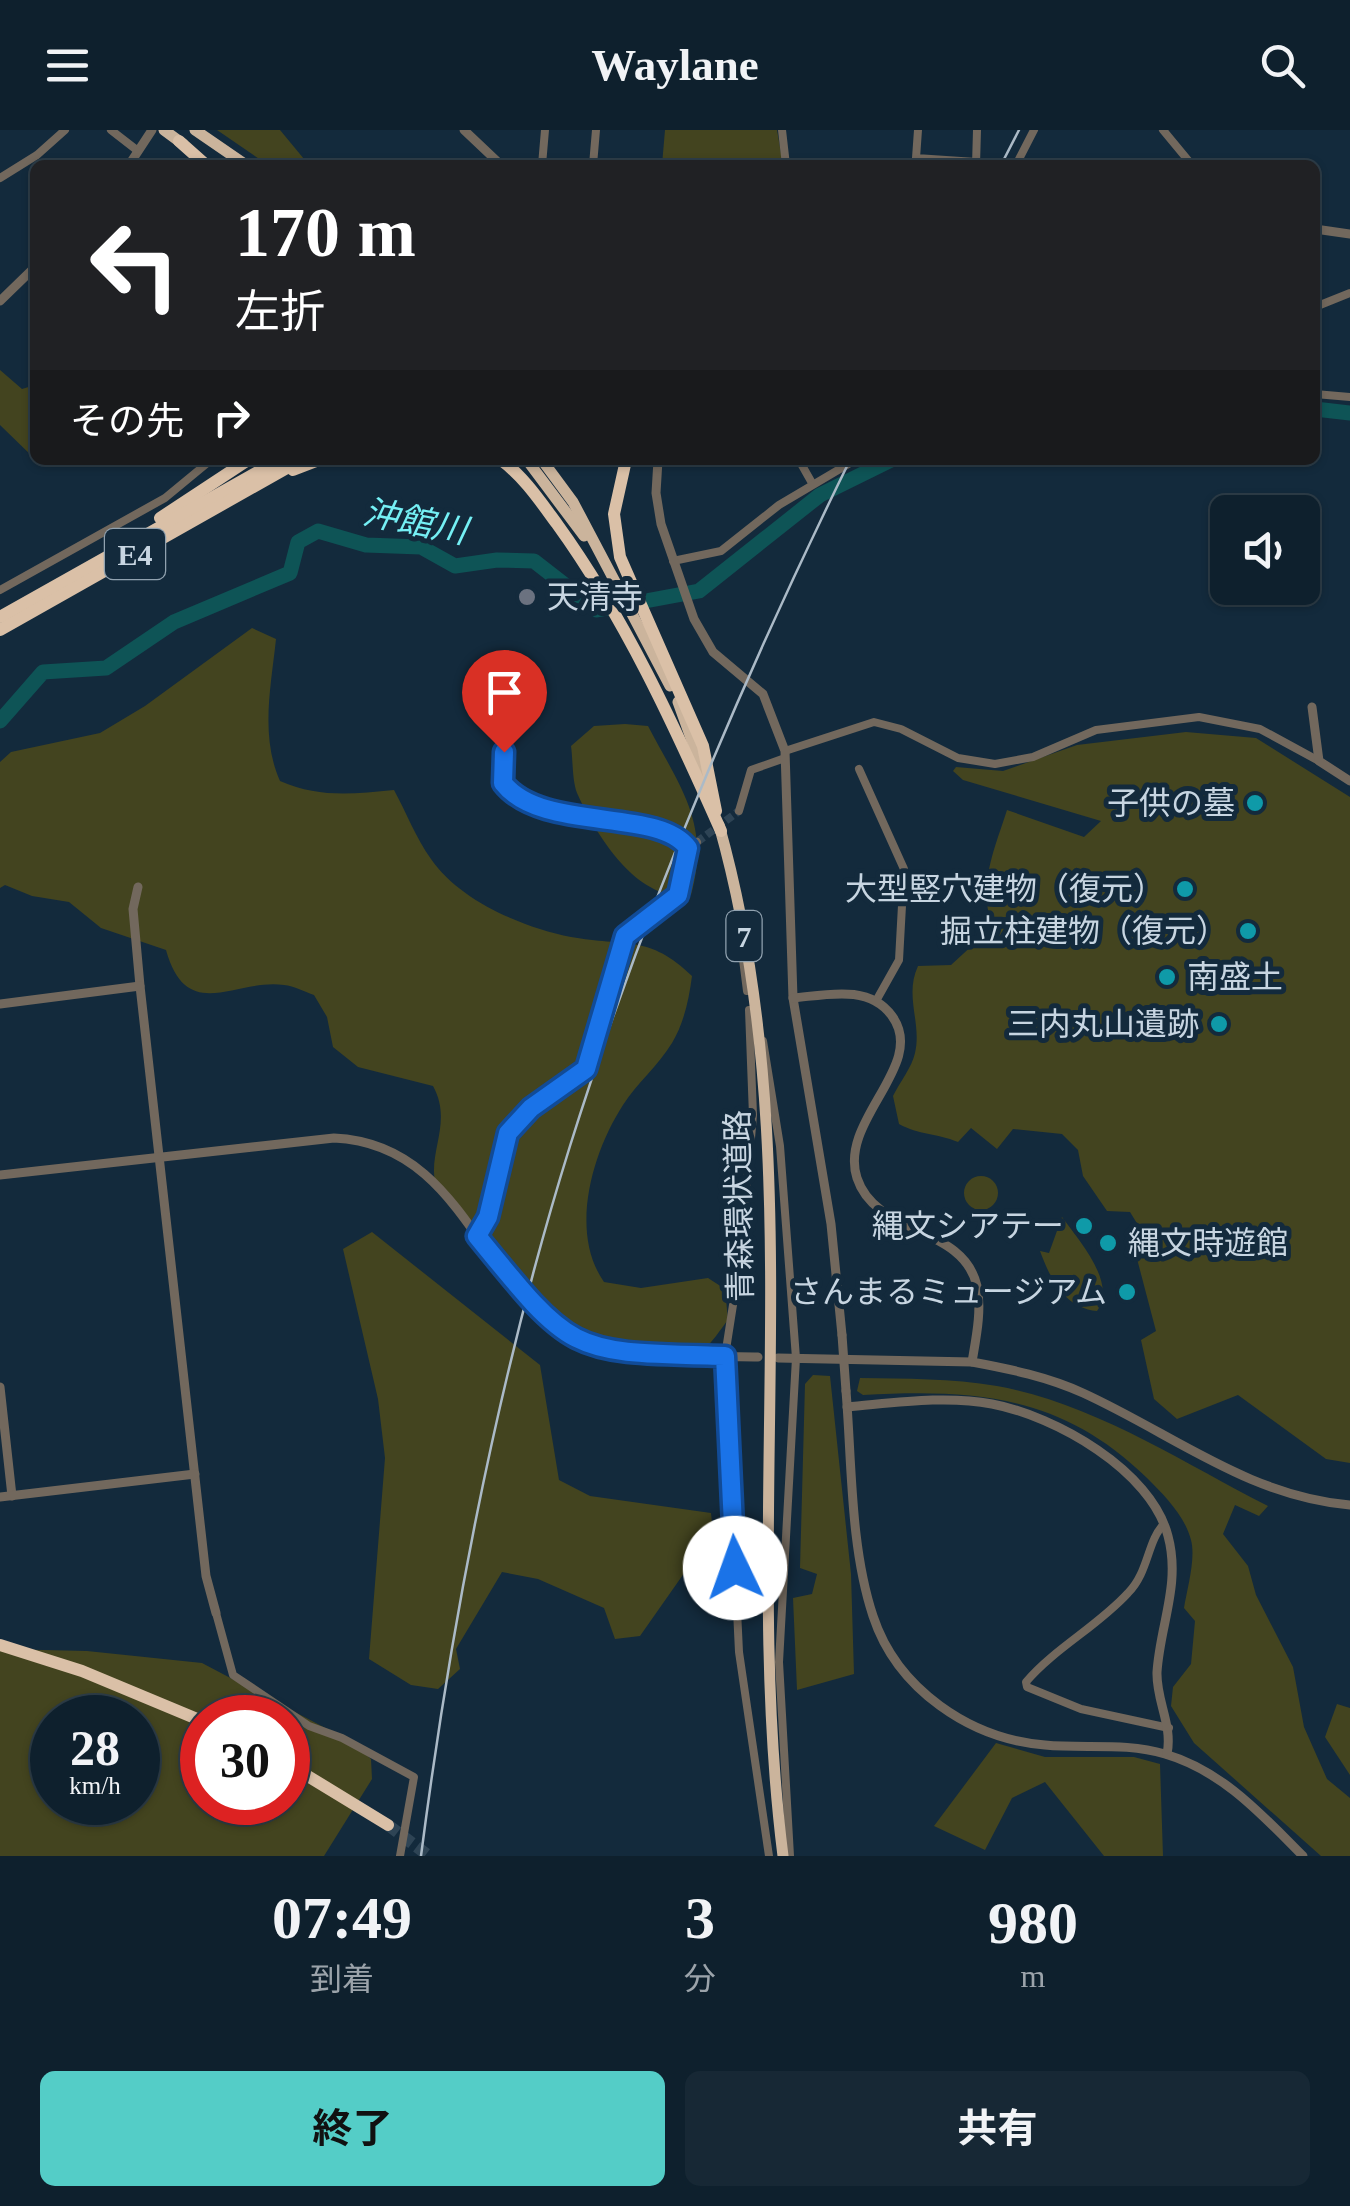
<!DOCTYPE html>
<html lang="ja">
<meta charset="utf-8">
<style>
:root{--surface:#0e202d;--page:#172835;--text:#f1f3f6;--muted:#9ba3aa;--line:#2e3e49;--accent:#54cdc7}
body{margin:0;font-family:"Times New Roman","Noto Sans JP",serif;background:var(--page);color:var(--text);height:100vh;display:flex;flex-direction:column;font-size:38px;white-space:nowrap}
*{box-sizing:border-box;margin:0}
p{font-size:32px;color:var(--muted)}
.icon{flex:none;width:55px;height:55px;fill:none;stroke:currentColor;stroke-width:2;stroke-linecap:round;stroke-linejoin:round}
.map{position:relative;height:1726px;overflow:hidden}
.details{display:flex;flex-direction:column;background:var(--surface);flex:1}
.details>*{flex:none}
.guide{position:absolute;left:30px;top:30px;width:1290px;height:305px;border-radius:15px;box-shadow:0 2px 8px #0004,0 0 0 2px var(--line);background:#202124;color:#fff;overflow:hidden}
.buttons{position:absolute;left:1210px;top:365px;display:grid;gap:20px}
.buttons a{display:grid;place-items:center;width:110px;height:110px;border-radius:15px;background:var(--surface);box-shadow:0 2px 8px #0004,0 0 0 2px var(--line);font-size:50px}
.speed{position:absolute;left:30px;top:1565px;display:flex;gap:20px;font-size:50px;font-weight:700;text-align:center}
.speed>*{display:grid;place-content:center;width:130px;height:130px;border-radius:50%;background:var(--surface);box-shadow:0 2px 8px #0004,0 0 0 2px var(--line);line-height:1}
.speed small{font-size:25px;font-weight:400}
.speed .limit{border:15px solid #d22;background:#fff;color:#111}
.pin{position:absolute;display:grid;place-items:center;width:85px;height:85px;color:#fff;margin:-102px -42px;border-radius:50% 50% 50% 0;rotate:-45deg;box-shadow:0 0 10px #0007}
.pin .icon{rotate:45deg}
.me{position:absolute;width:110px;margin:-55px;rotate:357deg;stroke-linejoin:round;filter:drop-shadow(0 0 8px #0008)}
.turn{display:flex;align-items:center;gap:35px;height:210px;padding:0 40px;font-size:45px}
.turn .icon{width:130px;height:130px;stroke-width:2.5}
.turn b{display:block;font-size:70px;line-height:85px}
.then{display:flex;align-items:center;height:95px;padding:0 40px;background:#0003;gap:20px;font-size:38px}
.eta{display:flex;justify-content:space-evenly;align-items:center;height:170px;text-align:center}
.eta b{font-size:60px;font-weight:700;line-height:70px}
.action{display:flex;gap:20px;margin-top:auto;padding:20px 40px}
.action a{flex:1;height:115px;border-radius:15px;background:var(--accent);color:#111;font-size:40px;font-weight:700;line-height:115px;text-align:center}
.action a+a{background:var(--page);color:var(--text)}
header{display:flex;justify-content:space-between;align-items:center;height:130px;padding:0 40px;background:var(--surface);font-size:45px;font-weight:700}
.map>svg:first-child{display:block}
.green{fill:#43441f;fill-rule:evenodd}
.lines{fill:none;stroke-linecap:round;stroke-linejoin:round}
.river{stroke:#0e5456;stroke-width:15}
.minor-tunnel{stroke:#2e4455;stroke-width:8;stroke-dasharray:8 4;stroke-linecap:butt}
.motorway-tunnel{stroke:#2e4455;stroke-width:12;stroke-dasharray:12 6;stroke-linecap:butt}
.minor{stroke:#72685d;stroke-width:8}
.tertiary{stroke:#72685d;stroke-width:9}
.trunk{stroke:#cbb49c;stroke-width:11}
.motorway{stroke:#dac0a7;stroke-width:12}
.rail{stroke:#abbac7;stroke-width:2.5}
.tertiary-bridge{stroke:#72685d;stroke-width:9}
.route-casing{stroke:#114b97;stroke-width:25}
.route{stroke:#1a73e8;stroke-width:18}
.worship-dot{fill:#6b7280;stroke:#132a3c;stroke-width:4}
.culture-dot{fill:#0f9aa8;stroke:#132a3c;stroke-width:4}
.labels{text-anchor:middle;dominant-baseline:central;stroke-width:10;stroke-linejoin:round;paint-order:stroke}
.shield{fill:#132a3c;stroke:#91a2b0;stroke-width:2.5}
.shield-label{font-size:30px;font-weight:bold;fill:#c7d5e1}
.poi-label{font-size:32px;fill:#c7d5e1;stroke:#132a3c;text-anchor:end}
.street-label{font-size:32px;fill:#c7d5e1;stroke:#132a3c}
.water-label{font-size:35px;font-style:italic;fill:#75f0f5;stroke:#132a3c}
</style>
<header><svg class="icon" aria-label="menu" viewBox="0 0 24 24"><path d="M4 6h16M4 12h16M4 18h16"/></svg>Waylane<svg class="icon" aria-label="search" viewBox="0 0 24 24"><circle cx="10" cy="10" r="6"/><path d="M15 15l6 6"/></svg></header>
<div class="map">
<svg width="1350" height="1726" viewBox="0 0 1350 1726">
<rect width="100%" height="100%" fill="#132a3c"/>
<!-- green -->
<g class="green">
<path d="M217,0h63l29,35h-41z"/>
<path d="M665,0h112l6,35h-121z"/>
<path d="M0,240l22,19 13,-4v74l-35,-34z"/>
<path d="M252,498l24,11c-5,48 -16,97 4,142 39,17 72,13 114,9 12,22 22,48 37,69 29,42 91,68 140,78 54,10 78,-3 121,39 -3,23 -8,47 -20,67 -14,23 -35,40 -49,62 -31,48 -54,127 -19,177l37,6 67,-10 17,11 3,31c-8,10 -16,23 -25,30 -89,61 -217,-103 -266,-161 -12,-34 17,-65 -4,-103l-75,-19 -25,-20 -6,-30 -13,-22c-9,-3 -20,-9 -30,-10 -49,-7 -97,40 -118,-35l-65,-22 -32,-26 -37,-6 -27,-11 -5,3v-126l11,-10 89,-19 45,-27z"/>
<path d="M625,594l23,2c32,61 63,98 43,169 -53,9 -95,-60 -114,-102 -5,-13 -4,-33 -6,-47l23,-20z"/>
<path d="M1186,602l70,6 94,59v666l-24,-4 -88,-64 -61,24 -23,-20 -13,-59 15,-9 -20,-76 10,-17 -16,-26 -23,-1 -24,-35 -5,-26 -16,-16 -49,-5 -16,20 -26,-21 -13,14c-22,-9 -39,-7 -59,-18l-6,-28c7,-14 19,-29 22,-43 7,-30 -11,-57 3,-87l33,-1 49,-45 -11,-6c-9,-34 8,-72 18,-104l77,27 17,-16 -138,-41 -10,-9 3,-4 47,4 74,-26z"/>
<circle cx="981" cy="1063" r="17"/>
<path d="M1062,1087c16,22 56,67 35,94 -33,-3 -47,-33 -57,-60l9,2z"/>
<path d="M372,1102l168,133 19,115 31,16 121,17 2,19 -73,104 -25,3 -11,-31 -66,-29 -36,-7 -46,77 4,20 -22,20 -27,-4 -42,-26 16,-201 -7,-59 -35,-150z"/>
<path d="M813,1245l17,1 21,198 3,100 -57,16 -4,-92 19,-4 5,-20 -17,-6 5,-184z"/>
<path d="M860,1248c46,1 91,0 137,8 96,17 185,76 271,120l-9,10 -24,-11 -12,29 25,32 8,29 37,72 11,60 23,52 23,19v58h-29l-127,-113 -23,-37 2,-19 18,-23 4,-43 -11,-13c3,-19 12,-49 7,-68 -6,-24 -27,-45 -44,-62 -85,-83 -171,-89 -284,-83l-6,-4z"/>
<path d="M0,1519l87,2 115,12 150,79 19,17 1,20 -48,77h-324zM52,1588h86v84h-86zM202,1588h86v84h-86z"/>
<path d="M1337,1574l13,4v67l-25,-38z"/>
<path d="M996,1613l49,14h89l26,7 3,92h-59l-59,-74 -33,16 -27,52 -51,-24z"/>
</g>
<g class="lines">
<!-- river -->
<g class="river">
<path d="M1315,279l35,4"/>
<path d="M0,591l43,-49 63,-4 68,-46 116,-49 8,-31 20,-11 48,14 55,2 34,19 42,-6 37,1 63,49 102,-19 121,-96 71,-35"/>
</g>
<!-- minor-tunnel -->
<path class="minor-tunnel" d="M697,712l42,-31"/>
<!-- motorway-tunnel -->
<path class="motorway-tunnel" d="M388,1695l41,31"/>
<!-- minor -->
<g class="minor">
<path d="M111,0l27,21"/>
<path d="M782,0l4,35"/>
<path d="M918,0l-2,28 60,4"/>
<path d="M1163,0l29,35"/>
<path d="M542,35l3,-35"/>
<path d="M593,35l3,-35"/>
<path d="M976,35l1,-35"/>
<path d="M1016,35l18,-35"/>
<path d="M0,48l37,-23 28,-25"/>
<path d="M1315,177l35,-14"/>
<path d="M1315,264l35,3"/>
<path d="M799,330l13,23"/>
<path d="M673,431l48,-10 58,-46 76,-45"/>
<path d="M0,460l165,-92 46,-38"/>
<path d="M505,591l-2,62c39,50 155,25 184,65"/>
<path d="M785,621l89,-29 27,7 57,29 37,6 38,-7 63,-27 103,-13 61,12 59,32"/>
<path d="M859,639l45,100 -5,91 -23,41"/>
<path d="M739,681l12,-41 34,-12"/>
<path d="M740,806l7,55"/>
<path d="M749,880l4,105 -12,139 -16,102 14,296 30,204"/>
<path d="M763,911l17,105 16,212 -17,304 11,194"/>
<path d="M477,1106l11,-19 20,-84 23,-25 56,-39 38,-133 54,-41 8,-47 10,-6"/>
<path d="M1164,1394c-17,17 -15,48 -36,69 -30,33 -73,55 -102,89l1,5 54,22 88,19"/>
<path d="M216,1483l17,62 76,51 33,12 72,39 -14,79"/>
</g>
<!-- tertiary -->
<g class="tertiary">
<path d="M464,0l37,35"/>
<path d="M129,35l23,-35"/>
<path d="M1315,99l35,5"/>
<path d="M0,171l35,-34"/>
<path d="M658,330l-2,33 5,31 33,95 19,33 50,42 22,57 8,247 38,226 11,111"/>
<path d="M1312,577l7,54 31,20"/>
<path d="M138,757l-5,22 7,77 66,590 10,37"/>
<path d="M793,868c33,-3 76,-14 99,18 36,49 -54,104 -35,162 19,58 106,47 120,108 5,24 -1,52 -5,76 38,7 76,15 111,31 90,41 165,103 267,112"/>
<path d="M0,874l140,-18"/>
<path d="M0,1045l334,-37c135,6 147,164 250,206 46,20 123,11 174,13"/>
<path d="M778,1228l194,4"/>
<path d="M0,1257l12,109"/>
<path d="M846,1261c6,72 4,156 27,225 24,73 97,123 172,129 40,4 80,-3 120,9 58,17 97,61 138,102"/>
<path d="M847,1277c47,-4 98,-12 145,-3 63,12 159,66 176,132 13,48 -8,89 -11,136 -1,29 16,53 10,82"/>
<path d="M0,1367l195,-23"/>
</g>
<!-- trunk -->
<g class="trunk">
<path d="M164,0l19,14"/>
<path d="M195,0l51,35"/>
<path d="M527,330l57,76"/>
<path d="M542,330l31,42 97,184"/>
<path d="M678,572l26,72"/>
<path d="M719,695c95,336 21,689 64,1031"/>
</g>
<!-- motorway -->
<g class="motorway">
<path d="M179,11l27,24"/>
<path d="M501,330c23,17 39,41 56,64 68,94 117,201 164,307"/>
<path d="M626,330l-12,54 6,43 83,189 13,65"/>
<path d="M293,340l26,-10"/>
<path d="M160,388l88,-58"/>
<path d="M0,487l279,-157"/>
<path d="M0,500l301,-170"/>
<path d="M0,1515l82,26 120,50"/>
<path d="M288,1634l100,61"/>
</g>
<!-- rail -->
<g class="rail">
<path d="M1001,35l18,-35"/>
<path d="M421,1726c31,-240 77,-479 149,-710 74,-236 171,-464 280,-686"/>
</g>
<!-- tertiary-bridge -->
<path class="tertiary-bridge" d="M842,1205l4,56"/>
</g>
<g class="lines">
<defs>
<path id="route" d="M504,622l-1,31c39,50 155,24 185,65l-10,47 -53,41 -39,133 -55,39 -23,25 -20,84 -11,19c98,121 94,116 248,120l10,212"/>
</defs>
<!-- route casing -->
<use href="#route" class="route-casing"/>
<!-- route -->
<use href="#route" class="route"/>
</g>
<!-- markers -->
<circle class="worship-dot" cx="527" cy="467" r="10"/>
<g class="culture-dot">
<circle cx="1255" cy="673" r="10"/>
<circle cx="1185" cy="759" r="10"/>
<circle cx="1248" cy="801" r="10"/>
<circle cx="1167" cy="847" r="10"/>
<circle cx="1219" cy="894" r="10"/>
<circle cx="1084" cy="1096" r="10"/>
<circle cx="1108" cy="1113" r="10"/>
<circle cx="1127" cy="1162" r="10"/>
</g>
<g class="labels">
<!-- shield labels -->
<g class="shield">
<rect x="105" y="399" width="60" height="50" rx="8"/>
<rect x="726.5" y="781" width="35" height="50" rx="8"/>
</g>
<g class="shield-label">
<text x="135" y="424">E4</text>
<text x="744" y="806">7</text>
</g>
<!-- poi labels -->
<g class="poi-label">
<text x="547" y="467" text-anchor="start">天清寺</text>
<text x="1235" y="673">子供の墓</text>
<text x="1165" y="759">大型竪穴建物（復元）</text>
<text x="1228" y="801">掘立柱建物（復元）</text>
<text x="1187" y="847" text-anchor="start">南盛土</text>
<text x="1199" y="894">三内丸山遺跡</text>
<text x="1064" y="1096">縄文シアテー</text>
<text x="1128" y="1113" text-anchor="start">縄文時遊館</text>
<text x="1107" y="1162">さんまるミュージアム</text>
</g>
<!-- street labels -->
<g class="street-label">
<text transform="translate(739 1076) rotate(-91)">青森環状道路</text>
</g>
<!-- water labels -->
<g class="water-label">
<text transform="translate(415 392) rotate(11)">沖館川</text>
</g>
</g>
</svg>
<div class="buttons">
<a><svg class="icon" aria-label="sound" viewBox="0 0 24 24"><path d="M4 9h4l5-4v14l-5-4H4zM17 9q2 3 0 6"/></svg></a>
</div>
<div class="speed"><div>28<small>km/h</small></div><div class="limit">30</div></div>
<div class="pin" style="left:504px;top:622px;background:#d93025"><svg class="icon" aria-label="arrive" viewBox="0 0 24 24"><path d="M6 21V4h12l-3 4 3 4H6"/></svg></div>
<svg class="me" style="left:735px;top:1438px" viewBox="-20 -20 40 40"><circle r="19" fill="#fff"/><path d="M0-13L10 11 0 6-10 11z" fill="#1a73e8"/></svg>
<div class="guide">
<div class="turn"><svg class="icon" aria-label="left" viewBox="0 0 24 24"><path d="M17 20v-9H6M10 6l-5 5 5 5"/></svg><div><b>170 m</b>左折</div></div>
<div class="then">その先<svg class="icon" aria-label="right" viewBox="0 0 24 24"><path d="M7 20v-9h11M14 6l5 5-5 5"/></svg></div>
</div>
</div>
<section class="details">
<div class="eta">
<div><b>07:49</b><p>到着</p></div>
<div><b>3</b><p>分</p></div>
<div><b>980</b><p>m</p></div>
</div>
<div class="action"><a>終了</a><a>共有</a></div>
</section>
